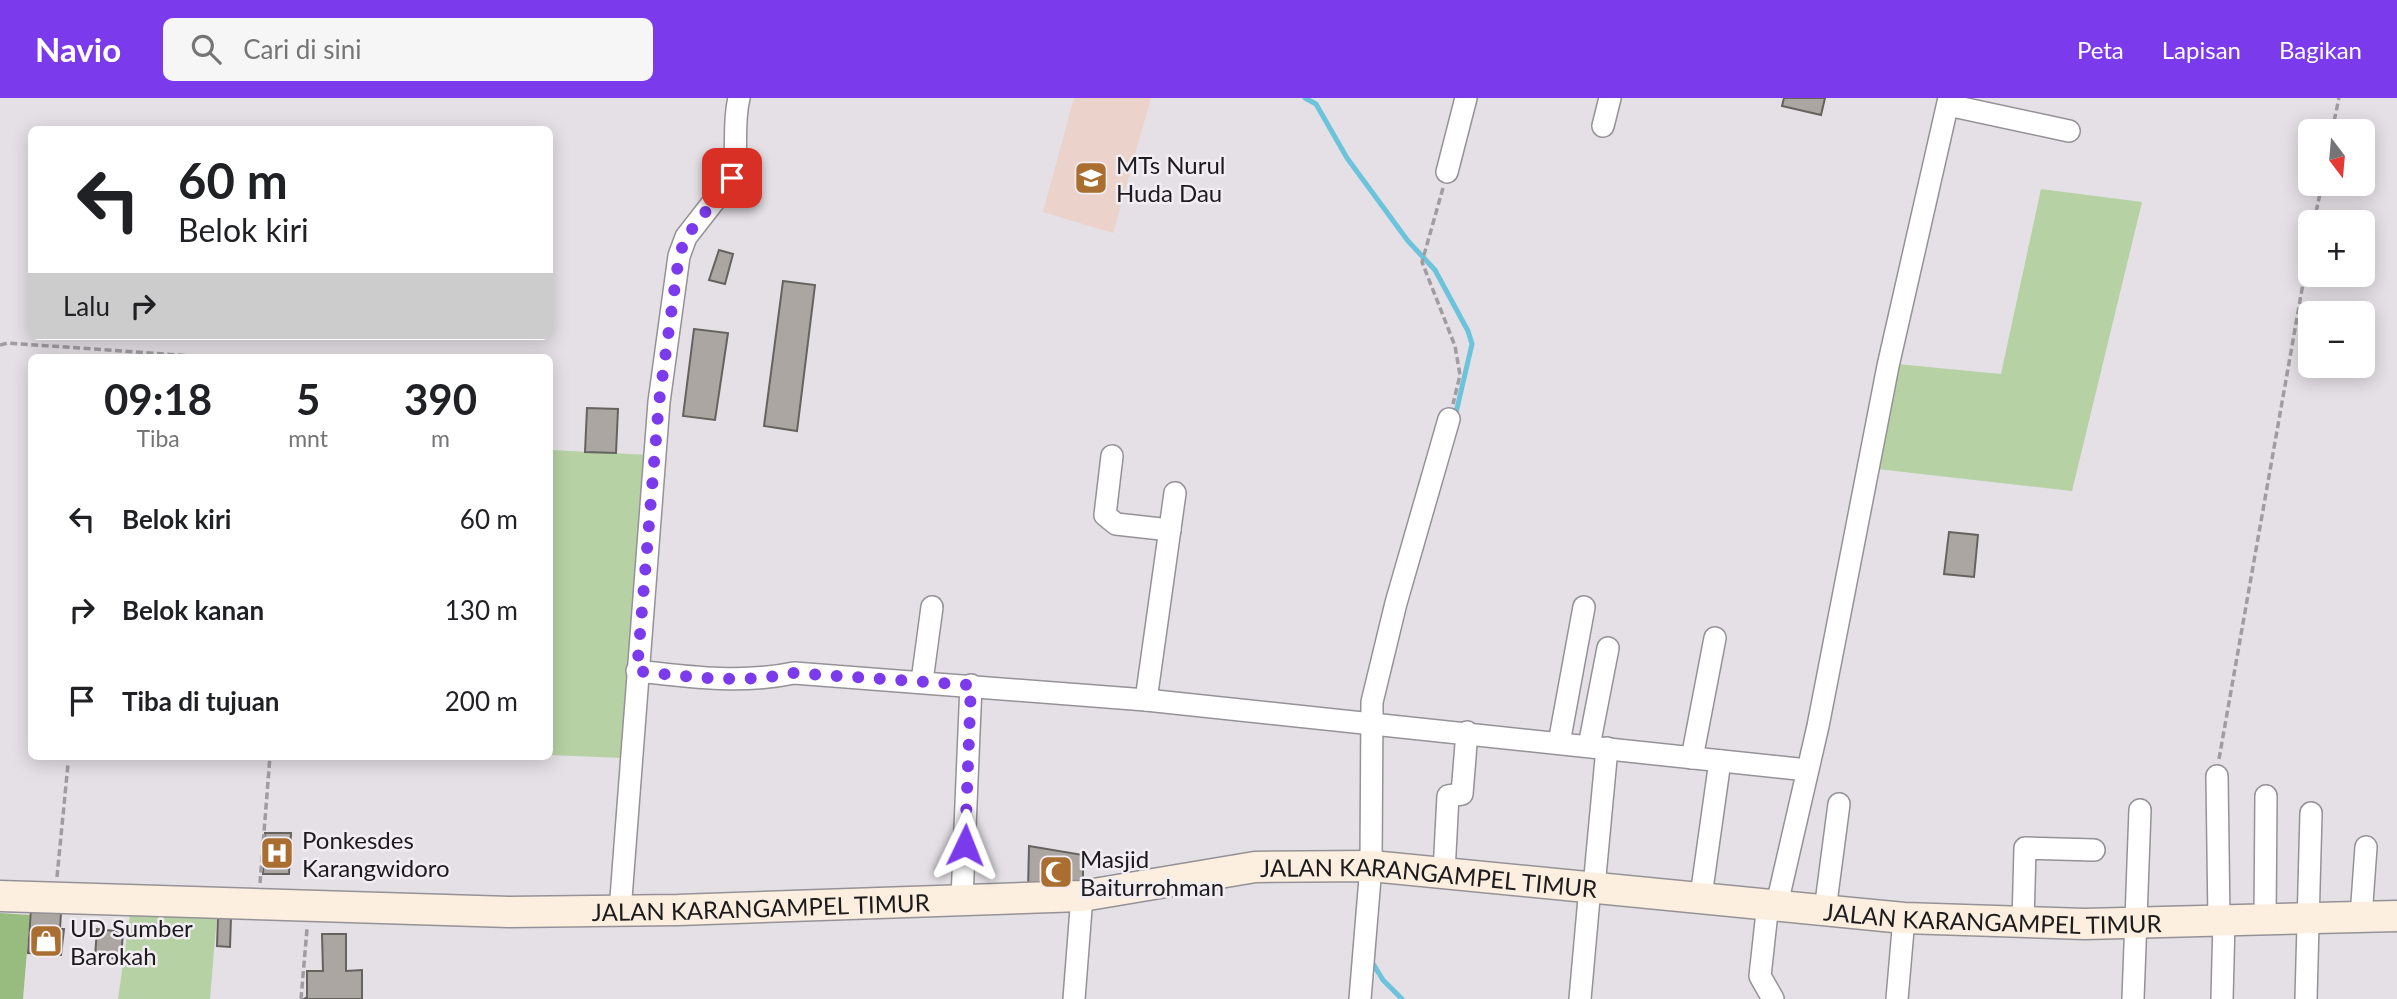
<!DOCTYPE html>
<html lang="id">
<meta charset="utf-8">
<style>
:root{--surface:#fff;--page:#f6f6f6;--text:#202124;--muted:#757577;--accent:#7c3aed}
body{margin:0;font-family:Lato,sans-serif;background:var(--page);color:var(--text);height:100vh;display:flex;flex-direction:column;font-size:26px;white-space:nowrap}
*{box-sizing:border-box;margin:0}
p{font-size:23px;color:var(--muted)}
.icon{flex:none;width:38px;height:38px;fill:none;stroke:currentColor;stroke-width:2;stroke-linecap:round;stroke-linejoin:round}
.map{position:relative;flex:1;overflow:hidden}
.side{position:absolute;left:28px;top:256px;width:525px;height:406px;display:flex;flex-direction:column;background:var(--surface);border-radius:10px;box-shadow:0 4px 18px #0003}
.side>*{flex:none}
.top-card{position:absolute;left:28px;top:28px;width:525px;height:214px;border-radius:10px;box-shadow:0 4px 18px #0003;background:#fff;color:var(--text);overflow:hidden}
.needle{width:46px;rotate:164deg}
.controls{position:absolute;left:2298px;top:21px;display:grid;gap:14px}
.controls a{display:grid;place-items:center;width:77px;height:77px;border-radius:10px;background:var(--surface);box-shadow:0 4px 18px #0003;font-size:35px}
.pin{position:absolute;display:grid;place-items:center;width:60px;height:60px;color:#fff;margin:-30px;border-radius:14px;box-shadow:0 4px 10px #0006}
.me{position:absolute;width:77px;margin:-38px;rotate:2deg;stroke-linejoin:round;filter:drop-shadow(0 0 5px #0008)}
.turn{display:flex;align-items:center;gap:24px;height:147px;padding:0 35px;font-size:32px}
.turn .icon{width:91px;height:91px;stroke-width:2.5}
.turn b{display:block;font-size:49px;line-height:60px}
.then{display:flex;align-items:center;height:66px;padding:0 35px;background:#0003;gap:14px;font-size:26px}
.eta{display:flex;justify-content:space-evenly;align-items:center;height:119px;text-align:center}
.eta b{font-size:42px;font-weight:700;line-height:49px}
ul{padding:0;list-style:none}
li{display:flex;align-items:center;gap:21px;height:91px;padding:0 35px}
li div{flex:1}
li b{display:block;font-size:26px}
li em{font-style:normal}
header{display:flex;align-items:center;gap:42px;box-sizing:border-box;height:98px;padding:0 35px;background:var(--accent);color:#fff}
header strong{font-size:33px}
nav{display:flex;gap:38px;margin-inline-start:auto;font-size:24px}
.search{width:490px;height:63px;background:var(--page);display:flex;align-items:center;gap:18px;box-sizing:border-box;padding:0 24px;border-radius:10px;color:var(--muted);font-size:26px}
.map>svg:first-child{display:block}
.education{fill:#ebd2ca}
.green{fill:#b6d1a4}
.forest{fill:#98bb7f}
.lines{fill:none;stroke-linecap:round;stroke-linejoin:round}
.stream{stroke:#6bc4db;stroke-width:5}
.building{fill:#aba6a2;stroke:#66625e;stroke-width:2}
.street-casing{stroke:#959297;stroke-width:24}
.secondary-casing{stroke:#959297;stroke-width:33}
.path{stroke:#a09da1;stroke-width:3.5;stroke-dasharray:7 3.5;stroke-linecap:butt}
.street{stroke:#fff;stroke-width:21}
.secondary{stroke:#fdefe0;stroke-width:30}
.route{stroke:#7c3aed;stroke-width:12;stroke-dasharray:0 21.6}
.labels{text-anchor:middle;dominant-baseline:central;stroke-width:5;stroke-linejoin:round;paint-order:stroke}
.poi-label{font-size:24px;fill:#1c1b1d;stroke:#f1edf3;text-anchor:start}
.street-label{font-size:24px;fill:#1c1b1d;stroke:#f1edf3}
</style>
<header>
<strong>Navio</strong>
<div class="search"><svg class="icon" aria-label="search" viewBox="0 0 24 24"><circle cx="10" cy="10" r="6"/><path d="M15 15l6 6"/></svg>Cari di sini</div>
<nav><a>Peta</a><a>Lapisan</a><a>Bagikan</a></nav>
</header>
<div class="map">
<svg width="2397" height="901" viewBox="0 0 2397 901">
<rect width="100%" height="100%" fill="#e4e0e5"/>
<!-- education -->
<path class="education" d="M1074,0h77l-38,135 -70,-21z"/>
<!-- green -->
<g class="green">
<path d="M2041,91l101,13 -70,289 -195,-22 20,-105 104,10z"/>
<path d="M550,352l99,5 -26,303 -73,-3z"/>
<path d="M130,817h87l-7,84h-92z"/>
</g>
<!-- forest -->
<path class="forest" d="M0,815l30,2 -7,84h-23z"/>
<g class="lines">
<!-- stream -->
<g class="stream">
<path d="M1305,0l11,6 31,54 61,83 27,29 33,61 4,13 -17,73"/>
<path d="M1372,864l11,18 19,19"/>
</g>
</g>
<!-- building -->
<g class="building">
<path d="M1784,0h41l-4,17 -39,-9z"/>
<path d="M719,152l14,4 -8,30 -16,-4z"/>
<path d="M783,183l32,4 -18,146 -33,-5z"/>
<path d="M694,231l34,4 -13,87 -32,-4z"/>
<path d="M587,310l31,1 -2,44 -31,-1z"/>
<path d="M1949,434l29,3 -4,42 -30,-3z"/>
<path d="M265,735h26l-2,41h-26z"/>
<path d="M1029,748l54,9v33l-55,3z"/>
<path d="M31,811l30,3 -1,17h4l-3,26 -33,-2z"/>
<path d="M218,819l13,1 -1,29 -13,-1z"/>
<path d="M97,831l26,3 -2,27 -26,-2z"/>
<path d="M322,836h24v37l16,-1v29h-58l3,-2v-26h16z"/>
</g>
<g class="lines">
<defs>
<g id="street">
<path d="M1948,7l121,26"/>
<path d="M1603,28l7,-28"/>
<path d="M1447,74l19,-74"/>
<path d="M1112,358l-7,59 11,9 54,6"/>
<path d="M637,573c53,6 104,13 157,2l352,27 661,70"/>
<path d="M922,583l10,-74"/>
<path d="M1146,602l29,-207"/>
<path d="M1559,645l25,-136"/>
<path d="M1589,648l19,-98"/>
<path d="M1692,660l23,-120"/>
<path d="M2217,678l2,145"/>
<path d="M1444,774l4,-76 14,-2 5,-62"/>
<path d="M1594,789l13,-139"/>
<path d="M1701,798l19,-135"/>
<path d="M962,801l9,-214"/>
<path d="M1768,805l-8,73 13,23"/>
<path d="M1777,806l41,-178 70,-360 61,-268"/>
<path d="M1825,812l14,-106"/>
<path d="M620,813l39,-509 20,-146 7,-19 46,-59c7,-25 0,-52 7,-80"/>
<path d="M2361,819l5,-70"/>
<path d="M2265,822l1,-124"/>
<path d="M2023,824l2,-74 69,2"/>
<path d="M1074,901l8,-103"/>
<path d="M1360,901l11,-133 1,-164 24,-99 53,-184"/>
<path d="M1580,901l10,-112"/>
<path d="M1897,901l7,-81"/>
<path d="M2133,901l7,-189"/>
<path d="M2222,901l2,-78"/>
<path d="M2306,901l5,-186"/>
</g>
<g id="secondary">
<path id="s1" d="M0,798l509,16 169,-2 404,-14 173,-29 116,-1 533,52 181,6 312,-8"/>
</g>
</defs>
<!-- street casing -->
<use href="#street" class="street-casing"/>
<!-- secondary casing -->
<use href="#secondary" class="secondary-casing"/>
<!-- path -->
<g class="path">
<path d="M2332,33l7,-33"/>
<path d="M1443,90l-21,74 33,84 5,29 -7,29"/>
<path d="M2314,124l8,-38"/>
<path d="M0,247l8,-2 198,14"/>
<path d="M2219,661l91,-515"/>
<path d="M57,779l11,-113"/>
<path d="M260,785l10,-127"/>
<path d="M301,901l6,-70"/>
</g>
<!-- street -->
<use href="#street" class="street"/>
<!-- secondary -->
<use href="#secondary" class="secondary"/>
</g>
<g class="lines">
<!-- route -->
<path class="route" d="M732,80l-46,59 -7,19 -20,146 -22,269c53,6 104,13 157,2l177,12 -6,160"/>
</g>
<!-- icons -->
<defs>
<symbol id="school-square" viewBox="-11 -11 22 22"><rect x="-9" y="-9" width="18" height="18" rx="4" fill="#aa6f30" stroke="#f1edf3"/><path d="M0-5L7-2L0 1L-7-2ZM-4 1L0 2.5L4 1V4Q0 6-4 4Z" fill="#fff"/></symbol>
<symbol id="hospital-square" viewBox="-11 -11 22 22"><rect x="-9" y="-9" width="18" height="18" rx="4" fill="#aa6f30" stroke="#f1edf3"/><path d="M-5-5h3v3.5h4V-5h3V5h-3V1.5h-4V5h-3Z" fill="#fff"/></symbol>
<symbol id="mosque-square" viewBox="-11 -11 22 22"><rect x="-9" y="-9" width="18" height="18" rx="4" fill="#aa6f30" stroke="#f1edf3"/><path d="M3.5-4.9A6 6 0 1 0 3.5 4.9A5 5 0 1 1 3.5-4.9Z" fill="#fff"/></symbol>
<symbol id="shop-square" viewBox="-11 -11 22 22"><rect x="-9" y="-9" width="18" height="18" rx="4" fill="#aa6f30" stroke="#f1edf3"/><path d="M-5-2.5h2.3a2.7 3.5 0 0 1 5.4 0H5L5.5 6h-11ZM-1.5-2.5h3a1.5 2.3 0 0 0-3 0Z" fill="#fff"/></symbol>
</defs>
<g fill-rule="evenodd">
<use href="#school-square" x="1072" y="61" width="38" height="38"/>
<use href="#hospital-square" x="258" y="736" width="38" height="38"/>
<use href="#mosque-square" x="1037" y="755" width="38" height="38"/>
<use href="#shop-square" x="27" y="824" width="38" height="38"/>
</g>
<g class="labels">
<!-- poi labels -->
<g class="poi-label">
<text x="1116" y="66">MTs Nurul<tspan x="1116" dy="28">Huda Dau</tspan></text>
<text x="302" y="741">Ponkesdes<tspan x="302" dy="28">Karangwidoro</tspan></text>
<text x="1080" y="760">Masjid<tspan x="1080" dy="28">Baiturrohman</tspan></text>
<text x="70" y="829">UD Sumber<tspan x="70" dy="28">Barokah</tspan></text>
</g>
<!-- street labels -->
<g class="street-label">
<text stroke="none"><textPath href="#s1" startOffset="1432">JALAN KARANGAMPEL TIMUR</textPath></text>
<text stroke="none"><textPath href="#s1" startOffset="761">JALAN KARANGAMPEL TIMUR</textPath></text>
<text stroke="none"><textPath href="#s1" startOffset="1998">JALAN KARANGAMPEL TIMUR</textPath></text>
</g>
</g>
</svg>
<div class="controls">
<a><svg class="needle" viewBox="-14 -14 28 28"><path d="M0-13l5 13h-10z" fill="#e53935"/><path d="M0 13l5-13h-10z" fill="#757577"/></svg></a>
<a>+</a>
<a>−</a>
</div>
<div class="pin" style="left:732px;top:80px;background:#d93025"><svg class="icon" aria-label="arrive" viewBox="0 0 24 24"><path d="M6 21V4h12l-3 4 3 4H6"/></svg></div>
<svg class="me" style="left:965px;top:747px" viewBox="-20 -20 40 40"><path d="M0-17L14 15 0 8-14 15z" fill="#7c3aed" stroke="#fff" stroke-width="4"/></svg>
<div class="top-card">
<div class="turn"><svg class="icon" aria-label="left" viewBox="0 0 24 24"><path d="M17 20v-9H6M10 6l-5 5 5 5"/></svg><div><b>60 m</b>Belok kiri</div></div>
<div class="then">Lalu<svg class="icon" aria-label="right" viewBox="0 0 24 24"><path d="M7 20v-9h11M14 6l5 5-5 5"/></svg></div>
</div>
<section class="side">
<div class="eta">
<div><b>09:18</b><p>Tiba</p></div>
<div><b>5</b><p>mnt</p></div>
<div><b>390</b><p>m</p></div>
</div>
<ul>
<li><svg class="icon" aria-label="left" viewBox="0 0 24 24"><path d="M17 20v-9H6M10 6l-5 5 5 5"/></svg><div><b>Belok kiri</b></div><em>60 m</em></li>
<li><svg class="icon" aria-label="right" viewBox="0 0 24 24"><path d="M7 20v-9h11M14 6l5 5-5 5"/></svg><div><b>Belok kanan</b></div><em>130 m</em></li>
<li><svg class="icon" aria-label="arrive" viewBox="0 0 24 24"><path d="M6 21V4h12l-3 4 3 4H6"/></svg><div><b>Tiba di tujuan</b></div><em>200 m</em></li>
</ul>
</section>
</div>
